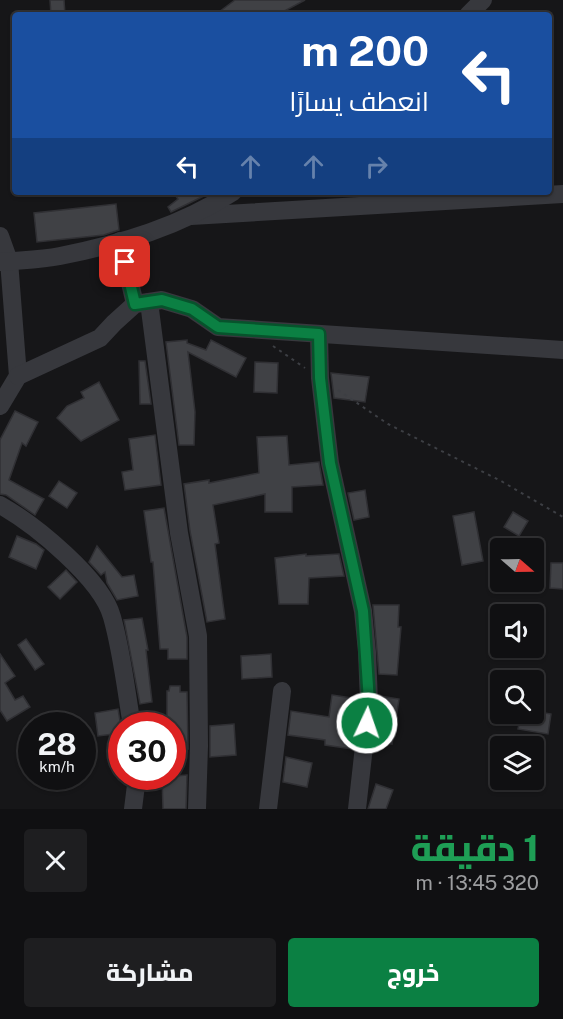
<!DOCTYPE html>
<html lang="ar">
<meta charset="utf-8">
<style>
:root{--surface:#101012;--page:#1e1e20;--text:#f1f3f6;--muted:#9c9d9f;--line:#303032;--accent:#0b8043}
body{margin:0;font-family:"Public Sans",Cairo,sans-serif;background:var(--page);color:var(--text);direction:rtl;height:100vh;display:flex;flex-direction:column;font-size:22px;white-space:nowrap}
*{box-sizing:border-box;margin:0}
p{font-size:20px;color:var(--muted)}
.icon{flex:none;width:33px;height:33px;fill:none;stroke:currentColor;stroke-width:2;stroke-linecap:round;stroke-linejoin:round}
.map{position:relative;height:809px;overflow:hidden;direction:ltr}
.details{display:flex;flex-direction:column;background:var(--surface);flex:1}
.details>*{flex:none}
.banner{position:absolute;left:12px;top:12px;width:540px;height:183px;border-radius:6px;box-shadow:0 2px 4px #0004,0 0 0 2px var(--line);direction:rtl;background:#1a4fa0;color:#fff;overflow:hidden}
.needle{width:39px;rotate:110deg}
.buttons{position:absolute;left:490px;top:538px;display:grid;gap:12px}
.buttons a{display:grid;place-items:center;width:54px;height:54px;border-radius:6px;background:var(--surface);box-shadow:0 2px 4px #0004,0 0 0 2px var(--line);font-size:30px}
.speed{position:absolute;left:18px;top:712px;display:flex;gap:12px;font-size:30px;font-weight:700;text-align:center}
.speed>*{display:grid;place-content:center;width:78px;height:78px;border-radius:50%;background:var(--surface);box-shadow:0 2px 4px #0004,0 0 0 2px var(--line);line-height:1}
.speed small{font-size:15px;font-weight:400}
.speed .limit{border:9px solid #d22;background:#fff;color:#111}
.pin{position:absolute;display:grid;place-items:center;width:51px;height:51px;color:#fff;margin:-26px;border-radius:12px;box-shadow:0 3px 9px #0006}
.me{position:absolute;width:66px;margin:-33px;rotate:3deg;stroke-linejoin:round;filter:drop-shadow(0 0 4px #0008)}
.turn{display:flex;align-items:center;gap:21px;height:126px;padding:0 24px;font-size:27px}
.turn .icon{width:78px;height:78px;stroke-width:2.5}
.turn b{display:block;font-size:42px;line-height:51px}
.lanes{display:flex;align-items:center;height:57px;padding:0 24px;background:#0003;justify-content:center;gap:30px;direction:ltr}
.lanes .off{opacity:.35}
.round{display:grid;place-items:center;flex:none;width:63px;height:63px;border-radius:6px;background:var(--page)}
.overview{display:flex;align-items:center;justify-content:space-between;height:102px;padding:0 24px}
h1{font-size:36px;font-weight:800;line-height:45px;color:#1e9e55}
.action{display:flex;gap:12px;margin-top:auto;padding:12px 24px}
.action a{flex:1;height:69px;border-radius:6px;background:var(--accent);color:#fff;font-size:24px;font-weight:800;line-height:69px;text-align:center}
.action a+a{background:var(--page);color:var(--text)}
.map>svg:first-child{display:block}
.building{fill:#404145;stroke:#303034;stroke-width:1.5}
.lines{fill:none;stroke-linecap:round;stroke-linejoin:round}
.path{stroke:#3d3f44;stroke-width:2;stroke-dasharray:3 4.5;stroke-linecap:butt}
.minor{stroke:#37383d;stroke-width:18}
.route-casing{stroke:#07532c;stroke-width:15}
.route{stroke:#0b8043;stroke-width:10}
</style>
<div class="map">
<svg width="563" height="809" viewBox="0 0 563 809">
<rect width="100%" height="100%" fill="#161618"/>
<!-- building -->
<g class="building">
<path d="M50,0h14l1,15h-14z"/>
<path d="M235,0h70l-28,15h-62z"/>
<path d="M173,192h36l1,1 -39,19 -3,-5 10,-8z"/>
<path d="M116,204l3,26 -15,5 -67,7 -3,-29z"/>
<path d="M187,340v3l19,7 5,-10 35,18 -10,19 -48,-25 7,60 -1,33h-15l-13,-103z"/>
<path d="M139,361h6l6,43h-11z"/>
<path d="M255,362l23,1 -1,30 -23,-1z"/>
<path d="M331,373l38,4 -4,25 -31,-4z"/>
<path d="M99,382l20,38 -38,21 -24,-23 10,-12 17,-8 -3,-6z"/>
<path d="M15,411l23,11 -12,24 -4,-3 -13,37 35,19 -9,16 -29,-20 -6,-1v-54z"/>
<path d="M155,435l6,50 -36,5 -3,-18 11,-2 -4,-31z"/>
<path d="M287,436l2,29 30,-3 4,23 -31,2v25h-27v-18l-52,11 6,38 -4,1 10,75 -18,3 -17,-91 -6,-47 25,-4v3l50,-10 -2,-36z"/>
<path d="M59,481l18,12 -10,15 -18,-12z"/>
<path d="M365,490l4,27 -15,3 -6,-27z"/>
<path d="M164,508l23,129v22h-19v-10h-8l-7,-87h-2l-7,-51z"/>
<path d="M474,512l9,49 -21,4 -9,-49z"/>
<path d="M513,512l15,9 -9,15 -15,-9z"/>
<path d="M17,536l19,8 8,6 -8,19 -27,-12z"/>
<path d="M97,546l25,31 12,-2 4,21 -21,4 -10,-17 -2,-11 -4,3 -12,-13z"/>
<path d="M306,554v2l33,-2 5,22 -35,2 -1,26h-29l-4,-46z"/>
<path d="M551,563h12v26l-13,-1z"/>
<path d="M66,570l11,12 -17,17 -12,-12z"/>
<path d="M373,605h26l-1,22h3l-4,48 -18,-1z"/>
<path d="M142,618l6,32h-2l6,52 -12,2 -16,-84z"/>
<path d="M26,639l18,25 -9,6 -17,-25z"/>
<path d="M0,654l15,22 -10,7 10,17 8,-4 7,11 -23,14 -7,-11z"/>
<path d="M271,654l1,23 -30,2 -1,-23z"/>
<path d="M170,686h10v6h7l1,57 -16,-1v-22h-5v-35h2z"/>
<path d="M332,695l26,4 -6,50 -27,-4v-5l-37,-5 3,-24 38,6z"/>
<path d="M380,696l19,3 -7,45 -16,-3z"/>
<path d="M118,709l4,24 -24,3 -3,-23z"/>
<path d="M534,711l17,3 -3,20 -30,-5 3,-15h13z"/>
<path d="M234,724l2,31 -26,2v-31z"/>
<path d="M286,757l26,6 -5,24 -24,-5z"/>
<path d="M187,775l-1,34h-23l-1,-32z"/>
<path d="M376,784l17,6 -7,19h-18z"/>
</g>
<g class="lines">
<!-- path -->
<g class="path">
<path d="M273,346l32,22"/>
<path d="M338,390l50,34 113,57 62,36"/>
</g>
<!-- minor -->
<g class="minor">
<path d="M468,15l15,-15"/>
<path d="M191,216l372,-22"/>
<path d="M0,236l9,25 9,115 -18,30"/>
<path d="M120,241l15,63"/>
<path d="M0,262c20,-2 41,-2 60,-6 61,-12 121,-30 173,-64"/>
<path d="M149,302l30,231 19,103 1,110 -2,63"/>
<path d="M319,334l1,44 10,85 33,148 4,41 2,50 -12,107"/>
<path d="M18,376l82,-38 14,-15 21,-19 27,-4 30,9 26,18 345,23"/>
<path d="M0,505c34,19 102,74 112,112 10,35 14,73 20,109"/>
<path d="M133,809l4,-32"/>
<path d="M268,809l14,-118"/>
</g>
</g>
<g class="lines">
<defs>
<path id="route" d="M125,262l10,42 27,-4 30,9 26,18 101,7 1,44 10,85 33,148 6,91 -2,21"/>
</defs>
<!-- route casing -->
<use href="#route" class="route-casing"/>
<!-- route -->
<use href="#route" class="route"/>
</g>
</svg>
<div class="buttons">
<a><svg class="needle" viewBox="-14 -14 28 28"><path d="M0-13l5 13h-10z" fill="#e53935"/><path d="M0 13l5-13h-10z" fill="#9c9d9f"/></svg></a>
<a><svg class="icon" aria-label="sound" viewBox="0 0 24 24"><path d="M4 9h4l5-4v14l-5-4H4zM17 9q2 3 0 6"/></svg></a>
<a><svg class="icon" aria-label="search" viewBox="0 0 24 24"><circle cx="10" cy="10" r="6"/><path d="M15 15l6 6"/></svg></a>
<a><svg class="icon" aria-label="layers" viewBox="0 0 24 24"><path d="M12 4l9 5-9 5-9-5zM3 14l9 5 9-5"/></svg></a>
</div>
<div class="speed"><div>28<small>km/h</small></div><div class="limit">30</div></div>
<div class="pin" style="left:125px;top:262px;background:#d93025"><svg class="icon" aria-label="arrive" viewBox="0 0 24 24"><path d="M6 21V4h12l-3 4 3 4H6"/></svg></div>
<svg class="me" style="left:367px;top:723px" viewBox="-20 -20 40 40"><circle r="17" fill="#0b8043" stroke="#fff" stroke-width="3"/><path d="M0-11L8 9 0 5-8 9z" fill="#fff"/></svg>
<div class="banner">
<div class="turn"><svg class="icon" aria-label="left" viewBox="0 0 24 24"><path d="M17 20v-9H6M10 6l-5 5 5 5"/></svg><div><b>200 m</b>انعطف يسارًا</div></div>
<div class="lanes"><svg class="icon" aria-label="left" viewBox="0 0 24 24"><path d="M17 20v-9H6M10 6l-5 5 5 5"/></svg><svg class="icon off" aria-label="ahead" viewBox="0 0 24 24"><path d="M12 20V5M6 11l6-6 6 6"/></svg><svg class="icon off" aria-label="ahead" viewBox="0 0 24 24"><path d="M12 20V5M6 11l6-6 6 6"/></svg><svg class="icon off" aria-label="right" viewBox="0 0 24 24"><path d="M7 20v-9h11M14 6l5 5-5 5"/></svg></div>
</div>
</div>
<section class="details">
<div class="overview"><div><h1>1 دقيقة</h1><p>320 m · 13:45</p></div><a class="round"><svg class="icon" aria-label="close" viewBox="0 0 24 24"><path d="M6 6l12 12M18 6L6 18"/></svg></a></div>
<div class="action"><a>خروج</a><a>مشاركة</a></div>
</section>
